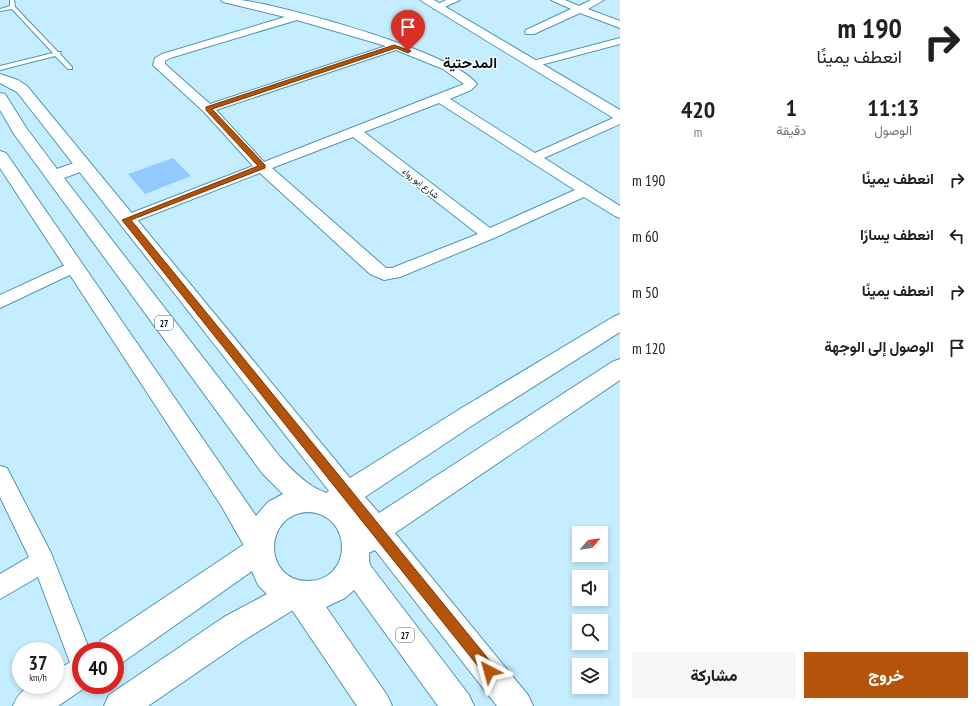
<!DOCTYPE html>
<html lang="ar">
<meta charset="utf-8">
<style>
:root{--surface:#fff;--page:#f6f6f6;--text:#202124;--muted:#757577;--accent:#b45309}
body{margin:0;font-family:"PT Sans Narrow",Vazirmatn,sans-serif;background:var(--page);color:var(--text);direction:rtl;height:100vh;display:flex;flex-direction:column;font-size:15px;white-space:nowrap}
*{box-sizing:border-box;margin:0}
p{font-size:13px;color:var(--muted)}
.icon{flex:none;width:22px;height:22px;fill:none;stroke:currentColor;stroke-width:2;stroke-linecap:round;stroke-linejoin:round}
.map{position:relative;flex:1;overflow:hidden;direction:ltr}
.sheet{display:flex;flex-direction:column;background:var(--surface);width:360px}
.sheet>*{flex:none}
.banner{background:#fff;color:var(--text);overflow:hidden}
.needle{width:26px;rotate:62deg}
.tools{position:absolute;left:572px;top:526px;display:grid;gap:8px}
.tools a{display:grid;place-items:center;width:36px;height:36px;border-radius:0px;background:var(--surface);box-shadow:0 2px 6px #0003;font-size:20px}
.speed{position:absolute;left:12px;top:642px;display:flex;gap:8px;font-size:20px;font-weight:700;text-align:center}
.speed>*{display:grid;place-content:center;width:52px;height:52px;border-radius:50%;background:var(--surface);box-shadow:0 2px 6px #0003;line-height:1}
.speed small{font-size:10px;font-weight:400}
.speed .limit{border:6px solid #d22;background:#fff;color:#111}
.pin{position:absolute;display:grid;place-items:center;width:34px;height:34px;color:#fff;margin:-41px -17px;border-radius:50% 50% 50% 0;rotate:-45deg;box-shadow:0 0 4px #0007}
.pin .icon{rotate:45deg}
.me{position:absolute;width:44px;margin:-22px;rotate:321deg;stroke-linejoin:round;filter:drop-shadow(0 0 3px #0008)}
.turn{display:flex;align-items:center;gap:14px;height:84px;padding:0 12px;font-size:18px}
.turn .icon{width:52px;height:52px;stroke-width:2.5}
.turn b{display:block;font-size:28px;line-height:34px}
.eta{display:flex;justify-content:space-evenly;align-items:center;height:68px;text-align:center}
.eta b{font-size:24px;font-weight:800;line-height:28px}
.button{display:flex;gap:8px;margin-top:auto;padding:8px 12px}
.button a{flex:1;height:46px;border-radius:0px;background:var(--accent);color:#fff;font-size:16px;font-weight:800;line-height:46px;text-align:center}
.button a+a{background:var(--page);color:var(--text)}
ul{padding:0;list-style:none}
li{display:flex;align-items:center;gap:12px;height:56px;padding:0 12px}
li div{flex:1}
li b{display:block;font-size:15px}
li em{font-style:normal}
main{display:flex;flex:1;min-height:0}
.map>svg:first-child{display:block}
.building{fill:#91caff}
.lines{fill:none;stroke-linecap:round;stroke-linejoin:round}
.lane-casing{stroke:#5196b2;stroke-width:2}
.street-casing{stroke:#5196b2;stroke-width:2}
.secondary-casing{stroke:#5196b2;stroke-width:2}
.primary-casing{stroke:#5196b2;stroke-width:2}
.lane{fill:#fff;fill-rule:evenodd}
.street{fill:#fff;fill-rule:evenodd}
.secondary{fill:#fff;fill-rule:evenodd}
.primary{fill:#fff;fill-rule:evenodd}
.route{fill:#b45309;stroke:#753606}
.labels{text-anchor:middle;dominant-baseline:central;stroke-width:3;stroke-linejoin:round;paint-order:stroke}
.far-street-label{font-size:9px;fill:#001119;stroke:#fff}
.shield{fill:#fff;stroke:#4c585e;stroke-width:1}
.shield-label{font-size:9px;font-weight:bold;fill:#001119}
.far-town-label{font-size:15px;font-weight:bold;fill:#001119;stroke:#fff}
</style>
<main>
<section class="sheet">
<div class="banner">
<div class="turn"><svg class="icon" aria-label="right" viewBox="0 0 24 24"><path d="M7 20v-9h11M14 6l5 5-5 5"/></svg><div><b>190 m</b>انعطف يمينًا</div></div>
</div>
<div class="eta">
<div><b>11:13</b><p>الوصول</p></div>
<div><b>1</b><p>دقيقة</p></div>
<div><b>420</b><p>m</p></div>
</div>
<ul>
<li><svg class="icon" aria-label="right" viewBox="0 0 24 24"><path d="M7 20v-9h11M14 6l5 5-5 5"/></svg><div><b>انعطف يمينًا</b></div><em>190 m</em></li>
<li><svg class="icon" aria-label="left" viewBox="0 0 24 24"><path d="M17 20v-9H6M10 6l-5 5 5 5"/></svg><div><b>انعطف يسارًا</b></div><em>60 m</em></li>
<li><svg class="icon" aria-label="right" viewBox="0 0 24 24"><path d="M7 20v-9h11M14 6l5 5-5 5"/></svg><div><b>انعطف يمينًا</b></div><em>50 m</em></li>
<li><svg class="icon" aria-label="arrive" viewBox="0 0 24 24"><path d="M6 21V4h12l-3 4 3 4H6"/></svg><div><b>الوصول إلى الوجهة</b></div><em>120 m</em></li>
</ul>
<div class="button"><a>خروج</a><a>مشاركة</a></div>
</section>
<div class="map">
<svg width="620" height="706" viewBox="0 0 620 706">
<rect width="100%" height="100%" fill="#c4edff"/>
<!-- building -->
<path class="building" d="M173,158l18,18 -46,18 -17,-20z"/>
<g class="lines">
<defs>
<path id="lane" d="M10,0h4l1,7 43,45h3l-1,2 12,13v2h-4l-13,-13 -55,14v-4l53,-13 -41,-44 -12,2v-2l10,-3z"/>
<g id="street">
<path d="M221,0c6,0 13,0 19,0 42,5 214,52 237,84l-6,6 -21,9 85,54 85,-38v9l-76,34 76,48v12l-5,-2 -31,-19 -90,41 -94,39 -16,3 -14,-6 -110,-101 -129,50h-10l-2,-3 2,-3 132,-51 -49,-54 -51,-47 2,-7 7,-4 123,-37 -62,-15zM297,20l89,26 -176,58 -45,-40v-3l5,-3zM396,50l47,19 21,15 -200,78 -48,-52zM439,103l136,87 -85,38 -126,-96zM353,137l125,97 -86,34h-6l-114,-100z"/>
<path d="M446,0h14l-20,9h-6l-2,-2z"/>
<path d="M551,0h14l14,6 12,-6h13l-16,9 32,12v7l-40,-15 -46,21h-8l-1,-2 1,-2 45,-21z"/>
<path d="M620,38v6l-87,23 -6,-3 2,-2z"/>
<path d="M74,261l6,1 2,4 -2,4 -80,38v-13z"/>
<path d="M0,466l7,2 44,85 39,98h-9v21l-9,-4 -34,-91 -38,22v-25l29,-17 -29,-60z"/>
</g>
<g id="secondary">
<path d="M420,0h14l186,110v11l-5,-2z"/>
<path d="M0,74l18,6 9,6 323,392 110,-69 153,-92 7,-3v18l-144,91 -111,74 14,16 233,-151 8,-3v21l-225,153 133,162 5,11h-36l-122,-156 -9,4 -10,-4 -4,-9 7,-12 -15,-18 -9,3 -9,-3 -4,-9 4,-9 3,-2 -312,-399 -17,-9z"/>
<path d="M259,537l10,4 4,9 -4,9 -146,103 -8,3v-14h-18l4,-11 148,-99z"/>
<path d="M293,580l10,4 4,10 -4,10 -57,35 -98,67h-44l5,-11 115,-78z"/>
<path d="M81,656v29h8l-31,21h-45c9,-22 21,-21 42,-21v-14z"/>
</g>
<path id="primary" d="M0,93l5,1 22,35 30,40 25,-9 6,1 2,4 -2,4 -24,9 216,279c10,11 20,21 32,29 18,11 37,11 48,31 4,8 8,17 9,26 1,8 -1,15 1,22l99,130 5,11h-36l-84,-116 -9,8 -19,9 61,88 5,11h-35l-67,-99 -19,-9 -13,-13 -10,-23 -2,-13 -24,-42 -222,-339v-17l6,2 250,363 12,-14 15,-8 -21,-21 -248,-339 -14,-24zM308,512c46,2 45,70 -1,69 -44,-1 -44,-67 1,-69z"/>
</defs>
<!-- lane casing -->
<use href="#lane" class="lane-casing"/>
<!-- street casing -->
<use href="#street" class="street-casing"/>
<!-- secondary casing -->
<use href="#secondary" class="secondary-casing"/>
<!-- primary casing -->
<use href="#primary" class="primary-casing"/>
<!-- lane -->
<use href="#lane" class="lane"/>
<!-- street -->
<use href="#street" class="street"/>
<!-- secondary -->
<use href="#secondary" class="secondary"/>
<!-- primary -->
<use href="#primary" class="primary"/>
</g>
<!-- route -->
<path class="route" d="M394,45l17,6 -3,2 -12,-5 -184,61 53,56v3l-134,52 363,446 2,5 -2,4 -5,2 -4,-2 -363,-455 136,-54 -52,-56v-3z"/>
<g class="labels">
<!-- far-street labels -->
<g class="far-street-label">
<text transform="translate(421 183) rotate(38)">شارع ابو رواء</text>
</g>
<!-- shield labels -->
<g class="shield">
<rect x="155" y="316" width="18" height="14" rx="3"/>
<rect x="396" y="628" width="18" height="14" rx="3"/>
</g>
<g class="shield-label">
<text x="164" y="323">27</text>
<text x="405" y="635">27</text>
</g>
<!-- far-town labels -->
<g class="far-town-label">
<text x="470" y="62">المدحتية</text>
</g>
</g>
</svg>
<div class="tools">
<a><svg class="needle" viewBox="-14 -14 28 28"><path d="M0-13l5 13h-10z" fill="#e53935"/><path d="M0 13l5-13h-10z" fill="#757577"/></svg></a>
<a><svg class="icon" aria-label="sound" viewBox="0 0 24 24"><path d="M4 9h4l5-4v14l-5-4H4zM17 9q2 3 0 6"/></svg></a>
<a><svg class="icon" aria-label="search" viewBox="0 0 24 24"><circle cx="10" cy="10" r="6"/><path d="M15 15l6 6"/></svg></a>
<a><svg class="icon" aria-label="layers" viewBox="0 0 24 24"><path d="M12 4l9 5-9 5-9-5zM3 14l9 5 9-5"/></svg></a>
</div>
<div class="speed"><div>37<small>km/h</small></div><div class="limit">40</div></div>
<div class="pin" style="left:408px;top:51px;background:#d93025"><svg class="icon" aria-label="arrive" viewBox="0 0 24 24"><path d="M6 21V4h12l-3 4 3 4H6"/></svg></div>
<svg class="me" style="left:489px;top:671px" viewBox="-20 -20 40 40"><path d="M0-17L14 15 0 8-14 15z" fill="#b45309" stroke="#fff" stroke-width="4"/></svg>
</div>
</main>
